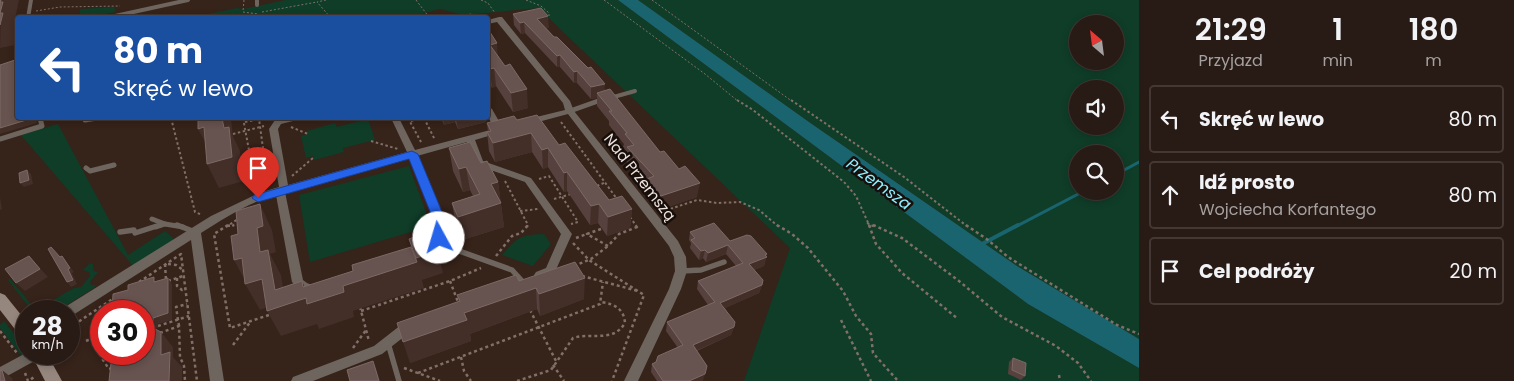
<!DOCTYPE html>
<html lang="pl">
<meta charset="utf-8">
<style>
:root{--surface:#281a14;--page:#30231d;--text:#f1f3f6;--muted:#a5a1a0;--line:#443834}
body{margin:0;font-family:Poppins,sans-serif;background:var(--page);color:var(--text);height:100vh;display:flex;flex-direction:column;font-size:19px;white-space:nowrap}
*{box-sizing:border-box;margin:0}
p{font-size:16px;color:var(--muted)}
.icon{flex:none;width:28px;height:28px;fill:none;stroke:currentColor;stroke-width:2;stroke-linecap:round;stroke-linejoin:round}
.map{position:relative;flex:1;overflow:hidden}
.side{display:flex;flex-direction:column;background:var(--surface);width:375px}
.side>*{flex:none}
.banner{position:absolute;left:15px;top:15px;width:475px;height:105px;border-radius:5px;box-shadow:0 2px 8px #0003,0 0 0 1px var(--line);background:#1a4fa0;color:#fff;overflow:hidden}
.needle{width:32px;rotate:332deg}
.tools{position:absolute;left:1069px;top:15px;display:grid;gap:10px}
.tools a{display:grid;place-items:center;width:55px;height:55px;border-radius:50%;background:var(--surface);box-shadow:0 2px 8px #0003,0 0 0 1px var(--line);font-size:25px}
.speed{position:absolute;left:15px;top:300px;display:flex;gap:10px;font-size:25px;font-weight:700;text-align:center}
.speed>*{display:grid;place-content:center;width:65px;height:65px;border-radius:50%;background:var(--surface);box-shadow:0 2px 8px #0003,0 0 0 1px var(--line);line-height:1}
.speed small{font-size:12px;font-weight:400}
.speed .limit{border:8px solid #d22;background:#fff;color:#111}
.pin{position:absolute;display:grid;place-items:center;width:42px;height:42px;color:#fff;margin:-51px -21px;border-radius:50% 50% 50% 0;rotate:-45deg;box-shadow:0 0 5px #0007}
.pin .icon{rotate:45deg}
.me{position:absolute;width:55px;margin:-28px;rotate:354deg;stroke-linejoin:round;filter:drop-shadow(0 0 4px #0008)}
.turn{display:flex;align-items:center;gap:18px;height:105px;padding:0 15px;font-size:22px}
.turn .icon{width:65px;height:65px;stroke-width:2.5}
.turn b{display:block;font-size:35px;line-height:42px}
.eta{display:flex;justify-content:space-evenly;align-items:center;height:85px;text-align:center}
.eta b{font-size:30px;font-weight:600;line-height:35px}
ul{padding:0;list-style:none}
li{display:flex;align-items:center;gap:15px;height:68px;margin:0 10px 8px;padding:0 5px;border:2px solid var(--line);border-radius:5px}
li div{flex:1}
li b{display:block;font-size:19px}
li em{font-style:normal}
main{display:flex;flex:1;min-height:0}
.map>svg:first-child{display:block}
.green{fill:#0f3d28;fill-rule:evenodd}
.water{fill:#1a646f}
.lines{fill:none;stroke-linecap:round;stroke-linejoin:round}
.stream-far1{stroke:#1a646f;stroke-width:3}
.stream{stroke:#1a646f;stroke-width:4}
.path-far2{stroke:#817068;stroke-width:1;stroke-dasharray:2 2;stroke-linecap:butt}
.path-far1{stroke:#817068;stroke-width:2;stroke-dasharray:2.5 2.5;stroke-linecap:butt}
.path{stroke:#817068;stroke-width:2.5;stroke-dasharray:3 3;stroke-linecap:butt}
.lane-far2{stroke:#6e655f;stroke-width:4}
.lane-far1{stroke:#6e655f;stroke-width:5}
.lane{stroke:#6e655f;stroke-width:5.5}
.street{fill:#6e655f;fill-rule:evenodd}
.secondary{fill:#96877e;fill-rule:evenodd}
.wall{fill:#57413e}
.shaded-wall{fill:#432e28}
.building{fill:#67534f;stroke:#7d6965}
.route{fill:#2563eb;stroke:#184099}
.labels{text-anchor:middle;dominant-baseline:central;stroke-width:5;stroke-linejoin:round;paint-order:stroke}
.street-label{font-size:15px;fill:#f1e3dd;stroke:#170f0b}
.water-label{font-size:16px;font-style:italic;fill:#8df0ff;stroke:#170f0b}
</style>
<main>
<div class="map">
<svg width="1139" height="381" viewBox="0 0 1139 381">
<rect width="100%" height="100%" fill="#36231a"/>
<!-- green -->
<g class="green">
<path d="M285,0h333l410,304 111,64v13h-395l46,-133 -252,-240 -74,7 -24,-6 -36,9h-215l48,-10 6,1z"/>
<path d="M638,0h501v339l-122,-73 -208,-144zM1078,24h37v37h-37zM1078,89h37v37h-37zM1078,154h37v37h-37z"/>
<path d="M114,7l2,5 -26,5h-10v-8z"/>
<path d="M368,119l7,21 -32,8 1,4 -30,8 -1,-4 -7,2 -5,-22 7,-2 -1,-3 28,-8 2,4z"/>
<path d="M58,124l70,131 37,-24 10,9 -40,28 -114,-133z"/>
<path d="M409,166l22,60 -121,36 -11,-67z"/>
<path d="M544,234l7,10 -18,22 -31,-11c15,-18 19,-20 42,-21z"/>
<path d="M90,263l3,1 1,7 4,1 -8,10 1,3h5l-2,3 -35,22 -1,-1 -4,2h-22l-24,-31 2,-1 26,31 38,-22 7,-1 9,-11 -1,-4 -6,-2z"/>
<path d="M3,322h2l20,27 -3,8 -22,-29v-3z"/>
</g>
<!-- water -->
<path class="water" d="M618,0h20l171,122 208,144 122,73v29l-111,-64z"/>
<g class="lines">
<!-- stream-far1 -->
<g class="stream-far1">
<path d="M1115,175l24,-13"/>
<path d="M1015,227l69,-36"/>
</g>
<!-- stream -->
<path class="stream" d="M982,244l36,-19"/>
<!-- path-far2 -->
<g class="path-far2">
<path d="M244,0l-1,12 15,2 1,4"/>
<path d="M326,0l-9,2 14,16"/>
<path d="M416,0l13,17"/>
<path d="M481,0l7,3 7,10"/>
<path d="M526,0l15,6 8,7v3"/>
<path d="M604,0l101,74 34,28"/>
<path d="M652,0l141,102"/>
<path d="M36,11l24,-4 60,-1"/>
<path d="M262,12l55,-10"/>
<path d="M262,15l8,3"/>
</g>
<!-- path-far1 -->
<g class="path-far1">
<path d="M737,100l16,10 91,72 12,14 14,31"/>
<path d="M791,100l113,77 64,50"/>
<path d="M171,118l24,94 7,3"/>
<path d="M243,118l13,70"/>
<path d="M408,118l13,24"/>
<path d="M424,118l11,22"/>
<path d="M411,121l12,-3"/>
<path d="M245,122l19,-4"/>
<path d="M561,122l56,77"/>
<path d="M291,127l17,7"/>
<path d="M233,134l31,-8"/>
<path d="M371,141l27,8"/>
<path d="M243,166l21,-6"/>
<path d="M243,175l23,-5 -7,-51"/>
<path d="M292,176l21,-18"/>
<path d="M539,179l10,-3 29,46 -7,2"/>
<path d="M505,181l23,44 -1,2"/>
<path d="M597,186l9,-4"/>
<path d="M554,199l17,-5"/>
<path d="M520,211l18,-2"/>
<path d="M661,212l36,-12 20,3 23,-1 19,8 20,17"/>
<path d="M630,217l7,10"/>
<path d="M867,223l8,4"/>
<path d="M227,226l12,-1"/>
<path d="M226,227l12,-8"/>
</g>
<!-- path -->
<g class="path">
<path d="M228,225l-14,9 16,94 42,-14"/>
<path d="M777,225l15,9 16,14 35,43 13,25 15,18 2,19 25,28"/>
<path d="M869,225l7,19 26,29 56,46"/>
<path d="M873,225l29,13 57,43 43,36 54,29 22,17 13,18"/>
<path d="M966,225l22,15 20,17 109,68 22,9"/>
<path d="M227,226l7,-1"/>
<path d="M601,229l-14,5 21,12 11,-12 18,-7 -1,-2"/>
<path d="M576,238l11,-4"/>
<path d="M573,243l16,17 55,35 -32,86"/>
<path d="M496,256l16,-20 9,-3 7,-8"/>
<path d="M165,264l1,16"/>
<path d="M168,264l8,1 7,5"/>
<path d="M574,266l17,-7 17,-13"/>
<path d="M582,276l56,15"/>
<path d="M177,278v8l5,4 3,-1"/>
<path d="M168,281l15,-5"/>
<path d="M450,281l8,21"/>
<path d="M139,282l42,-28 16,127"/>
<path d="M360,307l9,34"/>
<path d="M530,310l26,51"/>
<path d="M361,311l89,-30 31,-13"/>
<path d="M841,320l30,61"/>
<path d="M158,326l31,-10"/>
<path d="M179,326l-3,-19 11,-3"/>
<path d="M69,328l45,-30"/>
<path d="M0,331l17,22"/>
<path d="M160,333l19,-7 1,31 4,9 1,15"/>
<path d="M97,336l3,-12"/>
<path d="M86,341l11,-5 4,21 8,12 3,-1"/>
<path d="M233,345l18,-24"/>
<path d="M353,348l13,-18"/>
<path d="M101,356l8,-2"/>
<path d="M461,357l3,14 7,10"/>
<path d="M553,365l11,16"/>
<path d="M404,368l36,13"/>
<path d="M25,373l3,8 8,-5"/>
<path d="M418,373l182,-69 3,-22"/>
<path d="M1059,375l1,6"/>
<path d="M517,381l34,-11 22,-32c19,-6 40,5 52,-15 -1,-14 -10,-19 -24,-21"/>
</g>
<!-- lane-far2 -->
<g class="lane-far2">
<path d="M257,0v5"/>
<path d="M28,18l3,-18"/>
<path d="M106,18l82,-18"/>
<path d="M610,98l25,-7"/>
<path d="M597,102l5,-2"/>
</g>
<!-- lane-far1 -->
<g class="lane-far1">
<path d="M570,111l31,-11"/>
<path d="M85,120l12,-2"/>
<path d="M0,139l42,-13 -2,-8"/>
<path d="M86,168l4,3 24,-6"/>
<path d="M152,219l13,5 -9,3"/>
<path d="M165,224l18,3"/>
</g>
<!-- lane -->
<g class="lane">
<path d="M177,225l18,7"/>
<path d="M120,232l14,-2 1,3 25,-8"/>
<path d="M439,237l12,11 61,22 10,11"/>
<path d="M681,271l20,-1 23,-8"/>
<path d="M388,343l11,38"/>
</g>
<!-- street -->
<g class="street">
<path d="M499,17h3l68,84 4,10 104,130 8,16 1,14 -6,18 -43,92h-14l45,-92 6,-18 -1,-14 -5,-11 -101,-132 -41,11 -3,-1 -1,-2 1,-2 41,-10 -2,-7 -66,-81 -9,2v-4z"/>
<path d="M488,106l4,3 12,21 -2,2 -27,8 8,21 48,17 41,56 -18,40 -14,5 -4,-1 -2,-3 2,-3 10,-4 15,-34 -36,-52 -49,-17 -9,-23 -50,14 29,68 -3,16 -15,13h-8l-1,-3 15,-15 2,-11 -27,-66 -124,34 18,88 4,3 5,2 2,3 -2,3 -4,2 -8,-2 -8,-9 -16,-87c-27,7 -53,24 -75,38l23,148h-14l-19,-141 -118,75 -4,1v-5h-6l2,-4 146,-91 48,-23 20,-6 -10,-58 6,-9 10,-2h13l-1,2 -16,4 -3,5 10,56 119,-33 -16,-34h8l16,32 79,-21 -6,-13z"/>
<path d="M410,320l4,1 2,4 -2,4 -32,25 -69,27h-22l2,-4 81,-31 32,-25z"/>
<path d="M26,353l16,1 -2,4 -40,22v-13z"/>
</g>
<!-- secondary -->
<g class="secondary">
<path d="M0,293l5,2 21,26v17l-5,-1 -21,-27z"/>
<path d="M31,354h16l15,27h-17z"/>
</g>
</g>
<!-- wall -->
<g class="wall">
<path d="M513,14l36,14h-3l59,62 55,62 37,45 -38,13 -13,-17 1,-9 -21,-23 1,-9 -4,-5 1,-3 -15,-19v-4l-12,-15v-8l-6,1 -14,-16h-3l-14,-16h-3l-32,-34 -4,1 -7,-9z"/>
<path d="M488,29l10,27 30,52 -15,4 -17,-26 -4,2 -4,-8z"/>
<path d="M441,118h44l1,4 -28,7 -3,-7 -11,3z"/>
<path d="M517,120l42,25 50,55 23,9 -2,19 -23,8 -9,-13 -8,2 -23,-34 -3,1 -16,-25 -5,2 -11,-17 -37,10 -6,-11 -2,-19h1l-1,-9z"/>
<path d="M449,148l32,15 17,19 6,45 -42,13 -6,-14 -4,-23 21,-7 -3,-6 -7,2 -10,-21z"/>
<path d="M690,232l40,9 37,13 -3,12 -10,4 8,15 -3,8 -34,15 9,19 -3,8 -34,16 6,30h-46l-6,-9 1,-8 4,-2 22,-14 -12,-17 1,-9 41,-17 -11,-16 1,-8 38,-15 -10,-12 -20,8 -3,-4 -4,2 -9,-12 1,-5 -2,-3z"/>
<path d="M519,281l65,18 -44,17 -3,-7 -67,25 1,7 -61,22 49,-61 -2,-7z"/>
<path d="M1013,358l12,18 -4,4 -13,-6 1,-12z"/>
</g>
<!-- shaded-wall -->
<g class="shaded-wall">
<path d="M1,0h18l-4,19 1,3 -1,7 2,4 -2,12 -15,3z"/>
<path d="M548,16l1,12 -11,2 -1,-11z"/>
<path d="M524,22l1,11 -4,1 -1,-11z"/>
<path d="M497,43l1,18 -8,-16z"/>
<path d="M560,55v12h-3v-11z"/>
<path d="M494,68l2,18 -4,2 -2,-19z"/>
<path d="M577,71v12h-3v-11z"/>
<path d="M605,84l-1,12 -7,-3v5l-6,1v-12z"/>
<path d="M527,89l1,19 -15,4 -2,-19z"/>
<path d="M33,118h3l1,5 -37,11v-6z"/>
<path d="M222,118h8l1,1 2,17 7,15 4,30 -25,7 -12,-24 17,-36z"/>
<path d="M443,118h11l1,4 -11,3z"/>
<path d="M456,118h29l1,4 -28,7z"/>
<path d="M204,127l7,26 -13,-24z"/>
<path d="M531,133l1,19 -37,10 -2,-19z"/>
<path d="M548,148v19l-5,2 -1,-19z"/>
<path d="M466,167l4,23 -7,2 -4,-23z"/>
<path d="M27,170l4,4 2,10 -9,3 -4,-4z"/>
<path d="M567,172v19l-3,1v-19z"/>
<path d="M498,182l6,45 -42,13 -4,-23 33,-33z"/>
<path d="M700,183l-3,14 -38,13 2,-14z"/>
<path d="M0,197l2,12 -2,1z"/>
<path d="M260,204l12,26 4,22 -6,2 11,21 5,30 17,-18 -1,-6 10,22 31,-17 72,-28 23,-7 5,22 -21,7 2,8 -71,23 1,6 -35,12 -2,-5 -36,12 -14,-25 8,-21 -15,-38 -3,-24z"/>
<path d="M599,204l-1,19 -8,2 1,-19z"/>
<path d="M632,209l-2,19 -23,8 1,-19z"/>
<path d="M728,245l-2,9 -20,8 2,-9z"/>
<path d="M705,250l-2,8 -4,2 2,-9z"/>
<path d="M767,254l-3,12 -18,7 3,-9z"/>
<path d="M29,256l19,21 -23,14 -9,-8z"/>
<path d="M62,256l12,16 -2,1 5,11 -6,3 -4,-5z"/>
<path d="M242,258l20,21 14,25 -16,6 -15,-26h2l-13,-24z"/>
<path d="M168,278l4,6v36l-14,4v4l-14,4v-8l9,-6z"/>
<path d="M585,278l-1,21 -44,17 -1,-22z"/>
<path d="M762,285l-3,8 -41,18 2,-8z"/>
<path d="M536,288l1,21 -67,25 1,7 -61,22 -7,-21 61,-29z"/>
<path d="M734,327l-3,8 -40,18 2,-8z"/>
<path d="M161,332l12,15v10l9,10v14h-13l-8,-26z"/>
<path d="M373,361l4,10 3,10h-1z"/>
<path d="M2,370l10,8 1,3h-8z"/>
<path d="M705,374l-2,7h-14z"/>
</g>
<!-- building -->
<g class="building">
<path d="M0,0h1l-1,2h3l-3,11h3l-3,12z"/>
<path d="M541,8l7,8 -11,3 17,18h3l31,31 3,-1 14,17 -14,3 -14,-16 -3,1 -14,-17 -3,1 -33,-34 -4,1 -7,-9z"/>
<path d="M471,14l3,4 -18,-1z"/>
<path d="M488,29l9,14 -7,2 15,21 5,-2 17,25 -16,4 -17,-25 -4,1 -2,-4z"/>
<path d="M18,59v59h15l-33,10v-63z"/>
<path d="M610,89l50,63 4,-1 15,18 6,-3 15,17 -39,13 -14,-17 7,-3 -27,-29 7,-2 -9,-11 2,-1 -18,-22h3l-15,-18z"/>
<path d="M537,115l22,30 6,-2 44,57 13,-4 10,13 -24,8 -9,-13 -8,2 -24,-34 -3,1 -16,-25 -6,2 -11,-17 -38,10 -6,-11 4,-1 -4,-8 27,-7 3,4z"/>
<path d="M198,118h24l2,10 5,-1 3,30 -25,7 -3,-37 -6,2z"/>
<path d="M470,142l11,21 6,-2 11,21 -7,2 10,19 -43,14 -6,-14 28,-9 -14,-27 -7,2 -10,-21z"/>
<path d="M27,170l2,10 -9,3 -1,-10z"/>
<path d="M260,204l3,22 -6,2 3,24 8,-2 7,40 27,-9 1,6 50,-16 -1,-6 59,-18 6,15 -74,24 1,6 -37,12 -1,-6 -39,13 -5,-32 -17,5 -3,-26 -8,2 -3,-24 7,-2 -2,-23z"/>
<path d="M714,223l16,18 17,-6 4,1 16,18 -2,1 2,2 -18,7 14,16 -1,5 -42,18 15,19 -1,5 -41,18 14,21 -2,8 -16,7h-26l-11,-17 4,-2 2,-6 25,-11 -16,-23 48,-20 -17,-21 45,-18 -15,-18 -20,8 -3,-3 -4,1 -10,-11 4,-2 -5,-6z"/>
<path d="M430,231l8,20 -22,7 -7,-19z"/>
<path d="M51,247l9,10 2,-1 8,12 -2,1 5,11 -6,2 -19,-33z"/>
<path d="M29,256l11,13 -24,14 -11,-14z"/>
<path d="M575,262l10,16 -46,16 -3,-6 -72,25 3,7 -64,22 -6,-19 63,-22 -3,-6 59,-20 3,6z"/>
<path d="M154,277v5l14,-4v35l-15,5v4l-9,2v-13h-32l1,-17 15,-4v-5z"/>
<path d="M155,329l6,3v23l9,-3 -1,29h-60l3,-27h32v-21z"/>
<path d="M1013,358l13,5 -1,13 -13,-6z"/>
<path d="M373,361l6,20h-29l-3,-11z"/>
<path d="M2,370l3,11h-5v-10z"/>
</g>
<!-- route -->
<path class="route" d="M412,151l6,3 29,70 -3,17h-9l-2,-3 2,-14 -26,-65 -151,43 -6,-4 2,-3z"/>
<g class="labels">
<!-- street labels -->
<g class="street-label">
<text transform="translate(640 177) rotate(52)">Nad Przemszą</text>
</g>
<!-- water labels -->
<g class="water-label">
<text transform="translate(879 184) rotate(36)">Przemsza</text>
</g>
</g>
</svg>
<div class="tools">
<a><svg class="needle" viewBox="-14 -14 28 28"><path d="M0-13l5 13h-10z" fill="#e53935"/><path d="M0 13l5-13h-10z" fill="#a5a1a0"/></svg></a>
<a><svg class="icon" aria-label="sound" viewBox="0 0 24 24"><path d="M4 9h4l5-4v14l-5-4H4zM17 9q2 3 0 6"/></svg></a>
<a><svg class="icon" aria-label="search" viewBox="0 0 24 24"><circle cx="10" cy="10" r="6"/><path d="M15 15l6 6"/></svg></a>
</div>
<div class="speed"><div>28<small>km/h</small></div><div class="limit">30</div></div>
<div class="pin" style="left:258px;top:198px;background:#d93025"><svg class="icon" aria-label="arrive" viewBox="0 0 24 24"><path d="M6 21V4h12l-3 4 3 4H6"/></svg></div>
<svg class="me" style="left:439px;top:238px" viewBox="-20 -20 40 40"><circle r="19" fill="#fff"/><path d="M0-13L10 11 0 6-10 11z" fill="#2563eb"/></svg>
<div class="banner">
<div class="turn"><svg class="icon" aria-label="left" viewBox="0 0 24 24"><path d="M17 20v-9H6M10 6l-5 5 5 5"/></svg><div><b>80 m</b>Skręć w lewo</div></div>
</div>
</div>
<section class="side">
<div class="eta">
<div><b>21:29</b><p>Przyjazd</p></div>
<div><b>1</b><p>min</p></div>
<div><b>180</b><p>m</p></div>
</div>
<ul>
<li><svg class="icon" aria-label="left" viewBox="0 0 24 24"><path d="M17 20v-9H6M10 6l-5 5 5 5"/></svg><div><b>Skręć w lewo</b></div><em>80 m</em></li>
<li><svg class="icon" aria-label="ahead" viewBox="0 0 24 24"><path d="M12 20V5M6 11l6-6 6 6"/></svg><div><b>Idź prosto</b><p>Wojciecha Korfantego</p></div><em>80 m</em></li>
<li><svg class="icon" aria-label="arrive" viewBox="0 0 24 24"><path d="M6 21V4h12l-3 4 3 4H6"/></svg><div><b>Cel podróży</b></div><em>20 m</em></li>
</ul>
</section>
</main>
